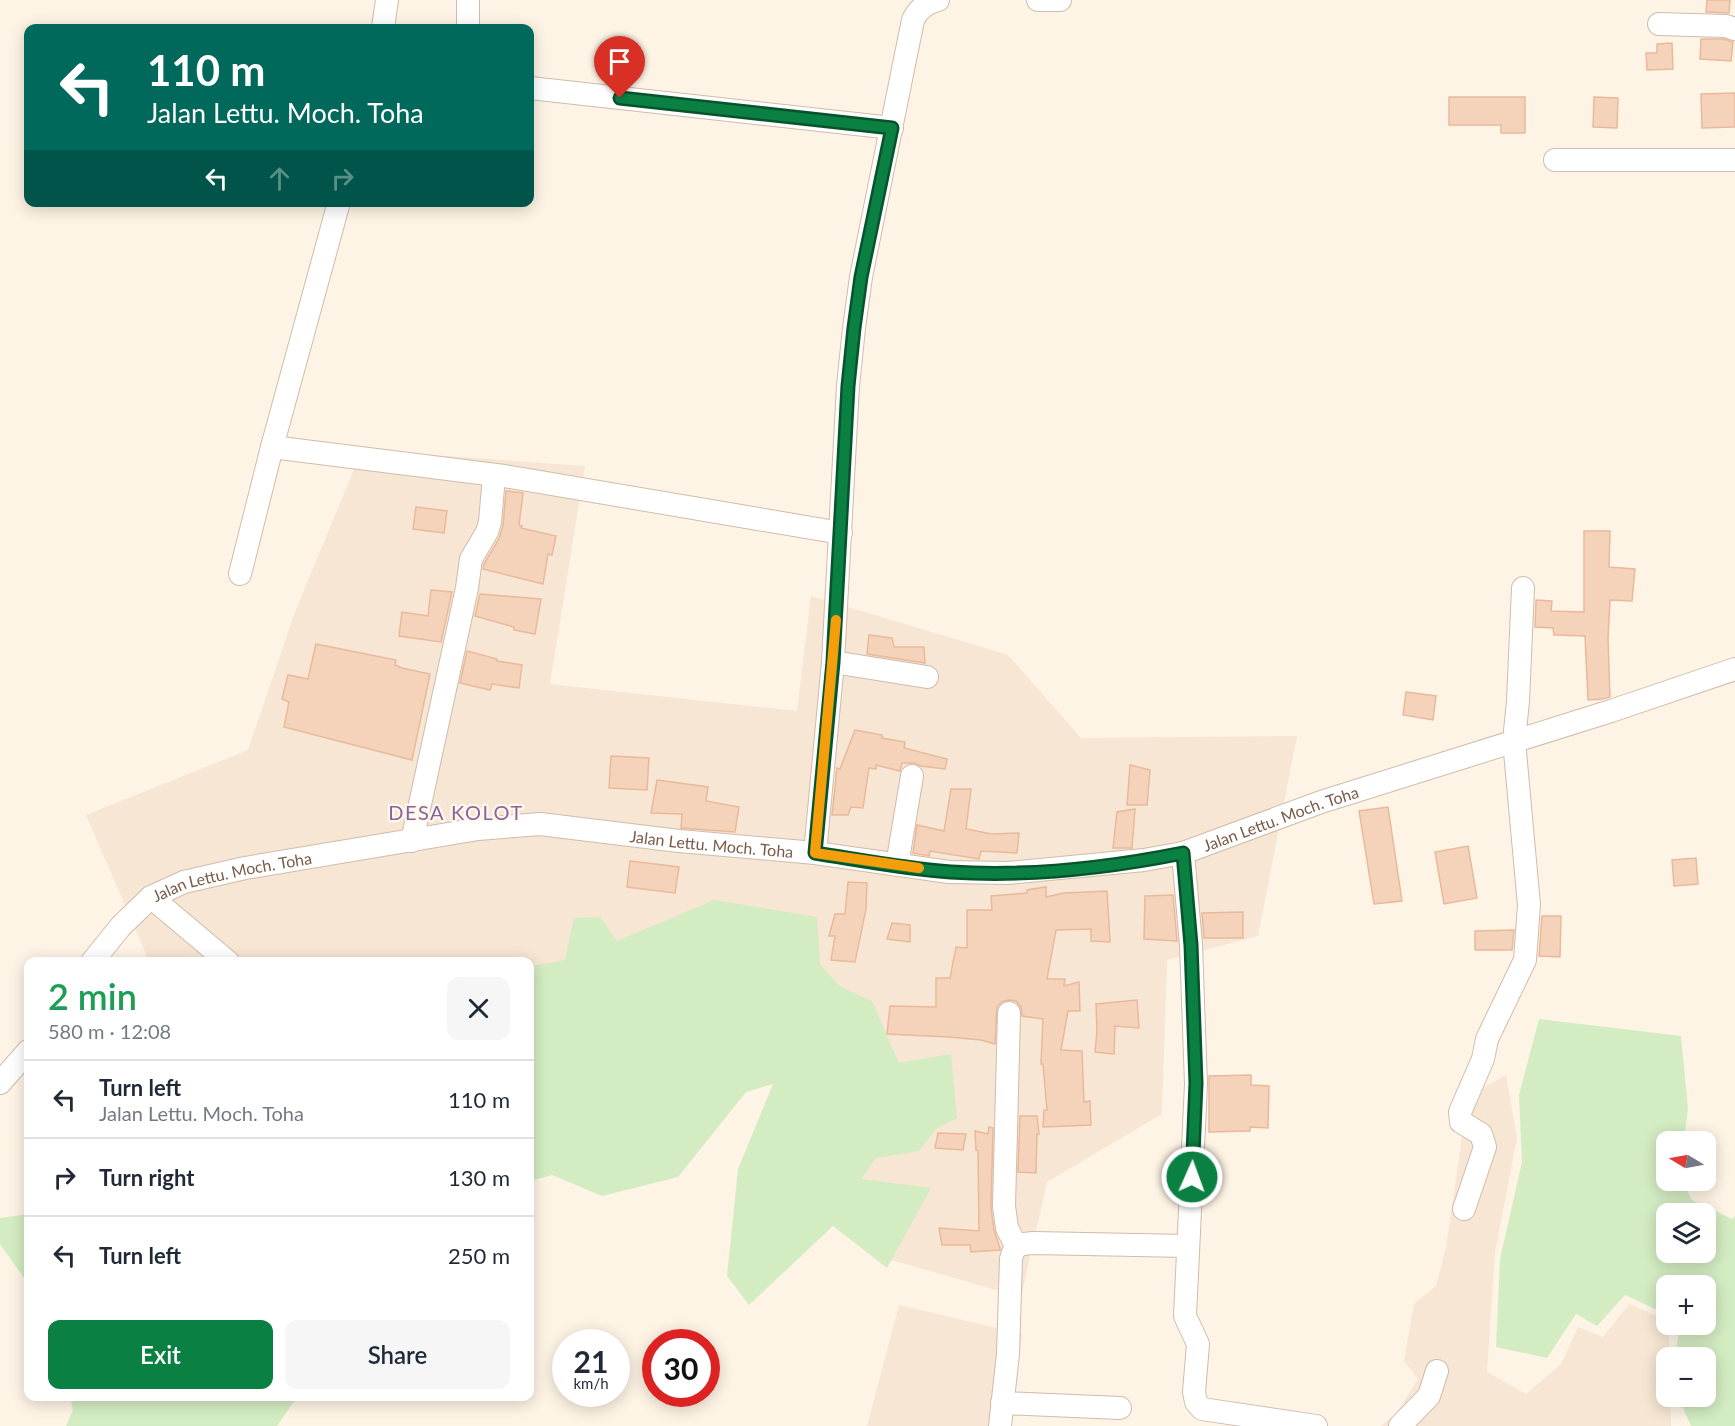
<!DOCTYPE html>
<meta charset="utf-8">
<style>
:root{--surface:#fff;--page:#f6f6f7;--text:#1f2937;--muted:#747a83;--line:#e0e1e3;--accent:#0b8043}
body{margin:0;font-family:Lato,sans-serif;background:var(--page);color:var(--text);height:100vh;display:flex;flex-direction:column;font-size:22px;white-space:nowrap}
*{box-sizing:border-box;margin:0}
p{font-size:20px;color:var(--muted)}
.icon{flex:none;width:33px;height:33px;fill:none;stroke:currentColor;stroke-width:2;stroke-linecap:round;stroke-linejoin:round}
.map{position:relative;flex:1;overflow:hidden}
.sheet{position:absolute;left:24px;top:957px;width:510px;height:444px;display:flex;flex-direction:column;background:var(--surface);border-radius:12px;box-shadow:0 3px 15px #0003}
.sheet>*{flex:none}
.top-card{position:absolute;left:24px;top:24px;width:510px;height:183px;border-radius:12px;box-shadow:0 3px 15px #0003;background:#00695c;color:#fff;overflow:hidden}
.needle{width:39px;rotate:280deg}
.fabs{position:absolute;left:1656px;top:1131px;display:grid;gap:12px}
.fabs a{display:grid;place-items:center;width:60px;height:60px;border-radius:12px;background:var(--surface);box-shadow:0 3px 15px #0003;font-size:30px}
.speed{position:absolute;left:552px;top:1329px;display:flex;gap:12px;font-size:30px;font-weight:700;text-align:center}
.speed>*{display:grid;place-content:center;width:78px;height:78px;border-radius:50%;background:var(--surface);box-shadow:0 3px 15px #0003;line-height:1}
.speed small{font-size:15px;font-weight:400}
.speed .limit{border:9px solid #d22;background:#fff;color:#111}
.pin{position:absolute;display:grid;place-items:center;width:51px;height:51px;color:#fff;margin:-62px -26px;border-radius:50% 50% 50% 0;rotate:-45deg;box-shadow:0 0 6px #0007}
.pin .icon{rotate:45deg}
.me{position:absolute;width:66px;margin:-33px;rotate:2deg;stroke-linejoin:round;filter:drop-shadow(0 0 4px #0008)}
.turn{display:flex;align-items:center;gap:21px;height:126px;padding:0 24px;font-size:27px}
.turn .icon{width:78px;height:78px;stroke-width:2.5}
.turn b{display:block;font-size:42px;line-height:51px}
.lanes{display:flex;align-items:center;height:57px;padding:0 24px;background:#0003;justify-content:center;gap:30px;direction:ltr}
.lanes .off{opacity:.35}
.round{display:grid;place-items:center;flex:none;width:63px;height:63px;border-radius:12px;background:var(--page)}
.summary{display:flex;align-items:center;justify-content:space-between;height:102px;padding:0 24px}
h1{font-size:36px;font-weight:600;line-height:45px;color:#1e9e55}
.cta{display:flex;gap:12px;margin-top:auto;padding:12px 24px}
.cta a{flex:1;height:69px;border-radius:12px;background:var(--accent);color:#fff;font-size:24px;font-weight:600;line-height:69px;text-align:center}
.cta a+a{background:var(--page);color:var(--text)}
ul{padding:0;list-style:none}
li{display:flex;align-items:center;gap:18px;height:78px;padding:0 24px;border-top:2px solid var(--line)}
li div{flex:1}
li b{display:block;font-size:22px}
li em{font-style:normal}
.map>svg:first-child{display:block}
.residential{fill:#f6e6d3}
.green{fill:#d3ecc2;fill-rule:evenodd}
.building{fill:#f5d3bb;stroke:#e9b99a;stroke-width:1.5}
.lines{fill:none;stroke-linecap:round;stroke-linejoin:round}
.street-casing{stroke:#d0bcaa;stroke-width:24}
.street{stroke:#fff;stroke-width:22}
.route-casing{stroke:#07532c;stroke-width:15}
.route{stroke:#0b8043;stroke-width:10}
.slow{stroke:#f59e0b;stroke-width:10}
.labels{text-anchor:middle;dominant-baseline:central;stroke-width:4.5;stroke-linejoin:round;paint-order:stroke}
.street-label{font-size:16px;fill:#795a48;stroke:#fff8ed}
.quarter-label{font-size:20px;letter-spacing:1.5px;fill:#8a639c;stroke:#fff8ed}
</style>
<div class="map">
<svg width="1735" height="1426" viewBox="0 0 1735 1426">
<rect width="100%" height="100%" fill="#fef4e5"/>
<!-- residential -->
<g class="residential">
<path d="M362,450l223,16 -35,218 247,27 14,-115 197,59 73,83 216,-2 -39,200 -91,24 -5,154 -115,68 -26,115 -140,-40 -90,-242 -261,-40v-13l-381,-1 -63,-146 162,-65 47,-138z"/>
<path d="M1506,1075l11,63 -22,114 -8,120 39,22 35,-30 17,-37 25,10 26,-33 37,16v4l3,1v32l-3,1v38l4,1 1,29h-290l14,-11 23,-36 -14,-18 10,-57 22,-18 10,-39 22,-151z"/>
<path d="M899,1305l123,29 -12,92h-143z"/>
</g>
<!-- green -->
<g class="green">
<path d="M714,900l103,17 3,48 21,22 31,14 27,62 52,-9 6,64 -20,10 -18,23 -43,7 -15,21 70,9 -44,80 -54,-42 -84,79 -22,-29 11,-107 35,-85 -27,8 -68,85 -76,19 -50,-21 -22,6v-218l2,3 33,-6 9,-42 26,-1 17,24z"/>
<path d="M1539,1019l142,17 7,72 -4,33 -18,1v38l16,1 10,19 40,19 3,-3v210h-44l-13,-29 28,-1v-38l-32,-1 7,-32 25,-1v-38h-40v28l-41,-19 -28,31 -21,-12 -29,44 -51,-11 4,-88 22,-97 -3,-67zM1666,1214h40v38h-40z"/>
<path d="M28,1214v70l-28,-40v-26z"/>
<path d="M70,1397v-1l227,1 -20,29h-211l7,-16z"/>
</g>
<!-- building -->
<g class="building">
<path d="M1707,0h23l-1,13 -23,-1z"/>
<path d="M1701,39h23l9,3 -2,19 -31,-2z"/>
<path d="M1672,43l1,26 -26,1 -1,-17h11v-9z"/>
<path d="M1735,93v34l-33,1 -1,-34z"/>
<path d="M1449,97h76v36h-24v-8h-52z"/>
<path d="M1594,97l24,1 -1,30 -24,-1z"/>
<path d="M506,491l17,2 -4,32 3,1 -1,2 35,8 -4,19 -4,-1 -5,30 -60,-15 1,-5 15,-25 4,-13z"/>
<path d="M416,507l31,4 -3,22 -31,-4z"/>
<path d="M1584,531h26l-1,36 26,2 -3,32 -22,-1 -2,39 2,58 -7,2 -15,1 -3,-64 -31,-1 -1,-7 -18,-1 1,-27 16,1 -1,10 33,1z"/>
<path d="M431,590l21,2 -11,50 -42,-6 3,-24 26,4z"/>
<path d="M480,594l61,5 -6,35 -21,-4v-3l-39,-11z"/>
<path d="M869,635l23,3 2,9h30l1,16 -58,-9z"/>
<path d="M316,644l80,16 -1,5 7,3 28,6 -18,86 -128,-33 5,-25 -7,-3 6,-24 20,4z"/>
<path d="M467,651l30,8v2l25,4 -3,23 -27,-4 -2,6 -30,-7z"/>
<path d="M1406,692l30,4 -3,24 -30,-5z"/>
<path d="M855,730l27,5v3l23,4 -1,6 43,11 -2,10 -24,-3 -7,-3h-12l-2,8 -24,-6v4l-7,-1 -6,40 -12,-1 -3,8h-16l5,-47 3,1z"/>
<path d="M611,756l38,2 -2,32 -38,-2z"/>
<path d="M1130,765l20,5 -3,35h-20z"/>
<path d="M657,780l51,7 -2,14 33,6 -4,25 -54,-4 1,-14 -31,-1z"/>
<path d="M951,789h20l-5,40 26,5 27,-1 -2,20 -36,-2 -2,8 -49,-8 -1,5 -16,-3 4,-28 27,6z"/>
<path d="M1388,807l14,94 -28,3 -15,-93z"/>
<path d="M1135,809l-3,39h-19l4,-36z"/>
<path d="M1468,846l9,52 -33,6 -9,-52z"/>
<path d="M1696,858l2,26 -24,2 -2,-26z"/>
<path d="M630,861l49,6 -4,26 -48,-6z"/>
<path d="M848,882l19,1 -1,26 -11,53 -24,-2 4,-24h-6l6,-22h10z"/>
<path d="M1046,887v10l18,-4 43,-2 3,51 -19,-1v-12l-35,1 -9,49h18l-1,7 15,-4 1,29h-12l-7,39 21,1 2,51 6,-1 1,24 -48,2 1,-17h3l-4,-46h-2l2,-45 -21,-3 -1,-9 -5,-6 -6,-1 -7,1 -6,5 -2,38 -14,-4 -32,-3 -62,-3 3,-28 46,1v-29h14l6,-31 11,1v-38h25l-1,-14 36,-3v-3z"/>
<path d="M1173,895l4,46 -33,-2 1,-43z"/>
<path d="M1243,912v26h-39l-2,-25z"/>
<path d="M1542,916h19l-1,41 -21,-1z"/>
<path d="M892,923l18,2v17l-23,-3z"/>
<path d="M1514,930l-2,20h-37v-19z"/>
<path d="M1137,1000l2,28 -24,-2 -1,28 -19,-2 2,-21 -1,-27z"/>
<path d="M1251,1075v10l18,1 -1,42 -18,-1v4l-41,1v-56z"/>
<path d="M1020,1116h17l2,18h-2l-1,39 -18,-1z"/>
<path d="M989,1127l4,1 -2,80 3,22 6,18v2l-29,2 -1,-7h-28l-3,-17 40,3 -1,-80 -2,-1 -1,-19 13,3z"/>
<path d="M938,1133l28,1 -3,16 -28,-2z"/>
</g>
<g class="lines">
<defs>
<g id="street">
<path d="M468,0v28"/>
<path d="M1038,0h22"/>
<path d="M1659,24l67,2 9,3"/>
<path d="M383,28l4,-28"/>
<path d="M530,88l362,40"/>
<path d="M1555,160h180"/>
<path d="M272,447l67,-245"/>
<path d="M240,574l32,-127 232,29 337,57"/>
<path d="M833,662l94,15"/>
<path d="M412,841l55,-253 4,-29 16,-27 3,-10 4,-46"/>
<path d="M815,853l18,-191 15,-276 6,-58 7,-51 52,-257c5,-11 14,-17 25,-20"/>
<path d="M1183,853l8,92 5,139 -11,232 13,28 -4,48 2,10 6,7 114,17"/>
<path d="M897,865l15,-89"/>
<path d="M151,897l77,65"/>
<path id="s1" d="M92,962l29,-36 30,-29 33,-15 61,-14 233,-39 62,-5 139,17 136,12 134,19 59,1 136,-13 39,-7 138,-51 290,-91 124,-42"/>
<path d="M1009,1013l-5,193 3,22 9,18"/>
<path d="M0,1083l28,-32"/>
<path d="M1464,1209l21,-62 -4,-13 -20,-12 -1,-10 23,-53 4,-20 38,-79 4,-55 -15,-164 4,-40 5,-113"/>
<path d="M1002,1403l118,5"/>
<path d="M1000,1426l8,-72 3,-95c3,-14 8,-15 22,-16l155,3"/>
<path d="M1400,1426l29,-30 8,-25"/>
</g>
</defs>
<!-- street casing -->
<use href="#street" class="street-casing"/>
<!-- street -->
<use href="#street" class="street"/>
</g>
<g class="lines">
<defs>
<path id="route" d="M620,98l272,30 -31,149 -7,51 -6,58 -15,276 -18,191c45,7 91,16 136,19 77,5 157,-4 232,-19l8,92 5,138 -4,94"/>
</defs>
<!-- route casing -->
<use href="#route" class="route-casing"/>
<!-- route -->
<use href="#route" class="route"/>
<!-- slow -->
<path class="slow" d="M836,620l-21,233 104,15"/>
</g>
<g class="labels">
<!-- street labels -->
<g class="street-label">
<text stroke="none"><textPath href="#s1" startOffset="1236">Jalan Lettu. Moch. Toha</textPath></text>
<text stroke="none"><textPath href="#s1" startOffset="658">Jalan Lettu. Moch. Toha</textPath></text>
<text stroke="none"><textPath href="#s1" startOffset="172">Jalan Lettu. Moch. Toha</textPath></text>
</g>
<!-- quarter labels -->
<g class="quarter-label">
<text x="456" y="812">DESA KOLOT</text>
</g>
</g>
</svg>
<div class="fabs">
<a><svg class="needle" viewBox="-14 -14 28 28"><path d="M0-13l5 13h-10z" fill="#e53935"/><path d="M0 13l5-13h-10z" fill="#747a83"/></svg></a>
<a><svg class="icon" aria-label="layers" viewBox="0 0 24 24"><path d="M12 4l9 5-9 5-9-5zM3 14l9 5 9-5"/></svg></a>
<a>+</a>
<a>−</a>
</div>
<div class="speed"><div>21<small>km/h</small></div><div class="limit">30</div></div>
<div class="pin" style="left:620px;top:98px;background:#d93025"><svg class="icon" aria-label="arrive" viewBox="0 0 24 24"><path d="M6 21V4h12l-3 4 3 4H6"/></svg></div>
<svg class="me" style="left:1192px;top:1177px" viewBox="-20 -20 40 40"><circle r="17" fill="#0b8043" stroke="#fff" stroke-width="3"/><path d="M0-11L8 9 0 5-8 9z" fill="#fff"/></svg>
<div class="top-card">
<div class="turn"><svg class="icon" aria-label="left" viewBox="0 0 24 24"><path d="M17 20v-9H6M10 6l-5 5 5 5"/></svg><div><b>110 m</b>Jalan Lettu. Moch. Toha</div></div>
<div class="lanes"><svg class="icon" aria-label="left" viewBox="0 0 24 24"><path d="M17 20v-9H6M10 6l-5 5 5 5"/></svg><svg class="icon off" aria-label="ahead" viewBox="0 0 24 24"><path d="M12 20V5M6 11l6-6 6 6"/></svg><svg class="icon off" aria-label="right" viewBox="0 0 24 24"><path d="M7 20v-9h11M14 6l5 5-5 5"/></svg></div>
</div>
<section class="sheet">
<div class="summary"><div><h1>2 min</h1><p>580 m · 12:08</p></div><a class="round"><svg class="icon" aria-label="close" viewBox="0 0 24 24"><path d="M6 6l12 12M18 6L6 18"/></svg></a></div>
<ul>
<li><svg class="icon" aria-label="left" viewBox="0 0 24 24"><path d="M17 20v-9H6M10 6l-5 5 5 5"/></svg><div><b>Turn left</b><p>Jalan Lettu. Moch. Toha</p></div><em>110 m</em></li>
<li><svg class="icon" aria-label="right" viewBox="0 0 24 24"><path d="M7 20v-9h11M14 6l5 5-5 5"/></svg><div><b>Turn right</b></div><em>130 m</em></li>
<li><svg class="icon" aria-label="left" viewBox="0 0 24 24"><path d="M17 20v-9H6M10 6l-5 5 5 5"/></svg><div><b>Turn left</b></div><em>250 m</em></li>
</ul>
<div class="cta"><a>Exit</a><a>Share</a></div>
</section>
</div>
